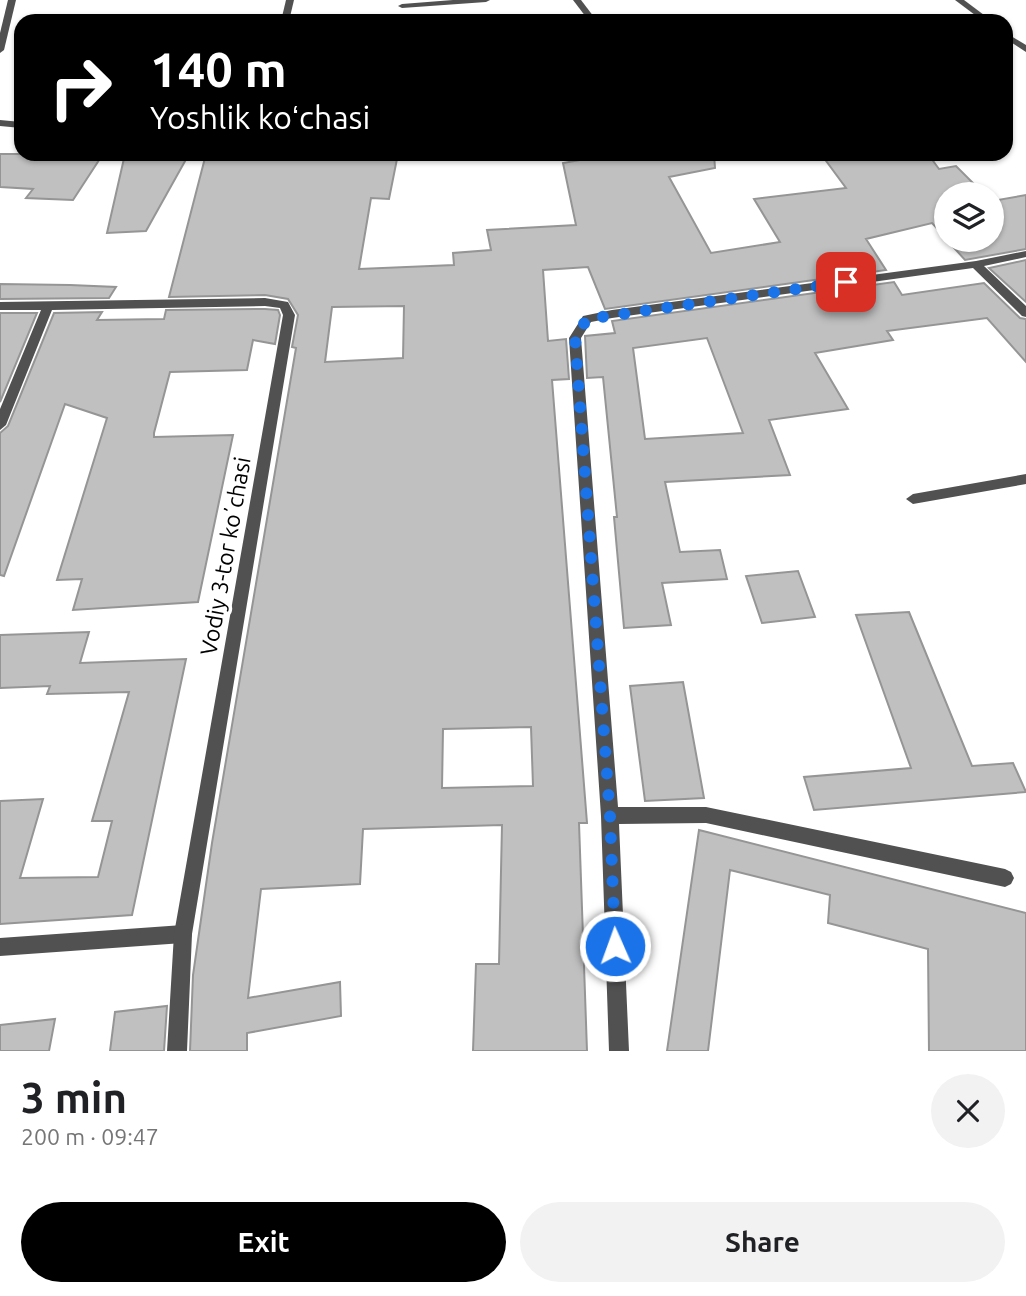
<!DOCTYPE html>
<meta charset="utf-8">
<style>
:root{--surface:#fff;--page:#f2f2f2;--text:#202124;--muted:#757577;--accent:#000}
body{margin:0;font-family:Ubuntu,sans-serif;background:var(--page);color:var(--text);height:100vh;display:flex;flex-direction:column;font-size:26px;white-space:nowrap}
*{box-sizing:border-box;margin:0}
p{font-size:23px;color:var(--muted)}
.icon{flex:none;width:38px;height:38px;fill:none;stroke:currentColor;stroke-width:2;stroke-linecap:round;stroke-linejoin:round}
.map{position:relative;height:1051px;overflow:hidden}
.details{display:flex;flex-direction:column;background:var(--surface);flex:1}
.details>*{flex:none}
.guide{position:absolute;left:14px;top:14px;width:999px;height:147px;border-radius:21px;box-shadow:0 2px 5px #0004;background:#000;color:#fff;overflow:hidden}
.buttons{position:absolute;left:934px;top:182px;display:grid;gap:14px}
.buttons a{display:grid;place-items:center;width:70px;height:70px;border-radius:50%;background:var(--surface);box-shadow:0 2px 5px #0004;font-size:35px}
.pin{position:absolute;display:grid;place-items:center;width:60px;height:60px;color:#fff;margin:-30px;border-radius:14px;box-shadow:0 4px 10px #0006}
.me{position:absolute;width:77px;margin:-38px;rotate:358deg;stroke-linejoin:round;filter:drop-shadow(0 0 5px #0008)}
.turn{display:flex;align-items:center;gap:24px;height:147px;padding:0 21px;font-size:32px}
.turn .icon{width:91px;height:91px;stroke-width:2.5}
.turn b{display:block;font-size:49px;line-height:60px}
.round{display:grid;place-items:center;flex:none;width:74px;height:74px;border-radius:37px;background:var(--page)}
.head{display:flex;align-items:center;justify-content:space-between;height:119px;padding:0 21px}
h1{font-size:42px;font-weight:700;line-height:52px}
.action{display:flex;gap:14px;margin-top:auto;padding:14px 21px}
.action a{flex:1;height:80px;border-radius:42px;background:var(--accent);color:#fff;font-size:28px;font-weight:700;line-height:80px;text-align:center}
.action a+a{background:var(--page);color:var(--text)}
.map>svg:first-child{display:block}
.building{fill:#c0c0c0;stroke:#959595;stroke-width:2;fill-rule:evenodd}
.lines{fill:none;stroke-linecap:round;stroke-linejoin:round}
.lane{fill:#515151;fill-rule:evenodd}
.street{fill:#515151;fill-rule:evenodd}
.route{stroke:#1a73e8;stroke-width:12;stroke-dasharray:0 21.6}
.labels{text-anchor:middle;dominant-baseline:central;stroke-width:7;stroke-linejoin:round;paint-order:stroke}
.street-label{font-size:23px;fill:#000;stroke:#fff}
</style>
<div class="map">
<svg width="1026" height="1051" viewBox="0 0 1026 1051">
<rect width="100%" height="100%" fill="#fff"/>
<!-- building -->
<g class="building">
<path d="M0,154h103l-30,46 -47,-2 7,-9 -33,-2z"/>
<path d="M125,154h64l-43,77 -39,2z"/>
<path d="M206,154h192l-9,45 -18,-1 -12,71 95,-4 -1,-12 38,-3 -4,-20 89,-5 -13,-62 51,-9h100l1,14 -46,9 42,76 69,-11 -26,-43 92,-11 -25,-34h41l4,5 62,-5 11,15 17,-3 28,28h-37v45l-15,-16 -66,16 20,31 -281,39 -17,-42 -45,3 5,71 18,-2 3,40 -17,1 35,443h-8l8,228h-114l3,-87h23l3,-139 -139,4 -3,55 -99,5 -13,109 92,-16 1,34 -94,17v18h-57l3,-76 19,-132 84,-495 -4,-1 6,-32 -10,-16 -23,-4 -96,2zM404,306l-1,52 -78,4 7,-55zM531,727l2,59 -91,2 1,-59z"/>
<path d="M1026,195v54l-61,11 -18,-20h45v-39z"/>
<path d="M1026,260v42l-37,-34z"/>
<path d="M894,282l8,13 82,-12 36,35 6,1v43l-39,-44 -100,13 6,9 -78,13 33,56 -79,11 21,55 -125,7 15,70 40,-2 7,29 -65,4 9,42 -47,3 -10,-111h3l-14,-140 -16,1 -2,-42 30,-3 -3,-12zM707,338l36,95 -98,6 -12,-91z"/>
<path d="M0,284l70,1 46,2 -7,11 -109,1z"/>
<path d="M265,309l13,1 2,5 -5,29 -22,-4 -6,30 -77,2 -16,61v4l79,-2 -35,167 -125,8 9,-31 -25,1 50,-162 -42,-14 -61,172 -4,-1v-142l8,-7 46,-113 48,-1 -5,8 67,-1 2,-9z"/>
<path d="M0,313h37l-37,89z"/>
<path d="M798,571l17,46 -53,6 -16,-47z"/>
<path d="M909,612l63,154 41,-3 13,29 -212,18 -10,-33 107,-9 -55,-153z"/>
<path d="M89,632l-9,31 106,-4 -54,256 -132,9v-123l43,-2 -23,79 78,-1 14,-56h-20l37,-129 -82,2 3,-8 -50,2v-53z"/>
<path d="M683,682l21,116 -59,3 -15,-115z"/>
<path d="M699,830l327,83v138h-97l-1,-102 -100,-26 2,-28 -100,-25 -22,181h-41z"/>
<path d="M167,1006l-3,45h-54l5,-39z"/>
<path d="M55,1019l-6,32h-49v-26z"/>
</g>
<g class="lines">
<!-- lane -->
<path class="lane" d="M183,925l7,2 2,7 -2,7 -7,2 -183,13v-18z"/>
<!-- street -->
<g class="street">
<path d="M8,0h8l-12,50 -4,3v-20z"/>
<path d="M286,0h8l-5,21h-8z"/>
<path d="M453,0h37l-4,2 -84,6 -4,-2 4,-2z"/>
<path d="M573,0h8l16,21h-8z"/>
<path d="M955,0h9l28,21h-9z"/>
<path d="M1006,33l20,12v7l-20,-13z"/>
<path d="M0,120l21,2v6l-21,-2z"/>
<path d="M1026,251v6l-42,9 42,40v11l-4,-1 -49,-48 -361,50 -21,4 -10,16 37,469h88l299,62 6,3 3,6 -3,6 -6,3 -299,-64 -87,1 10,227h-20l-8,-235 -32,-478 14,-22 29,-6 364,-49z"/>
<path d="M265,298l23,4 7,13 -103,619 -5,117h-20l7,-117 109,-619 -3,-7 -15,-2 -213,4 -46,115 -6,5v-21l41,-99h-41v-8z"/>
<path d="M1026,474v10l-113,20 -7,-5 7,-5z"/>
</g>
</g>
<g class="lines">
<!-- route -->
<path class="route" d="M615,946l-5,-130 -35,-478 12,-19 259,-37"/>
</g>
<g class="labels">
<!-- street labels -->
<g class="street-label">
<text transform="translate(225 556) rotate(-80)">Vodiy 3-tor koʼchasi</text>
</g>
</g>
</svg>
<div class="buttons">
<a><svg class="icon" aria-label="layers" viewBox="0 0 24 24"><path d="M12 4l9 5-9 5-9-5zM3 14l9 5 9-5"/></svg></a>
</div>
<div class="pin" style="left:846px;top:282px;background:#d93025"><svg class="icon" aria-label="arrive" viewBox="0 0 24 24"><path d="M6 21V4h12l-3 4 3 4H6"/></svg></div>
<svg class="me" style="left:615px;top:946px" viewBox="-20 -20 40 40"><circle r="17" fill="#1a73e8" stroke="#fff" stroke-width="3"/><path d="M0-11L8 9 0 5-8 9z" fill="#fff"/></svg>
<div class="guide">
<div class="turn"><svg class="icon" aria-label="right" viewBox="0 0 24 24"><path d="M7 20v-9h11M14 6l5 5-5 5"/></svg><div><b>140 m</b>Yoshlik koʻchasi</div></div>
</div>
</div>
<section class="details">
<div class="head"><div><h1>3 min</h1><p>200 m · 09:47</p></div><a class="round"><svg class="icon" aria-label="close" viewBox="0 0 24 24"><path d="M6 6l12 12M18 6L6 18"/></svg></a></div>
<div class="action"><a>Exit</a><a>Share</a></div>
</section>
